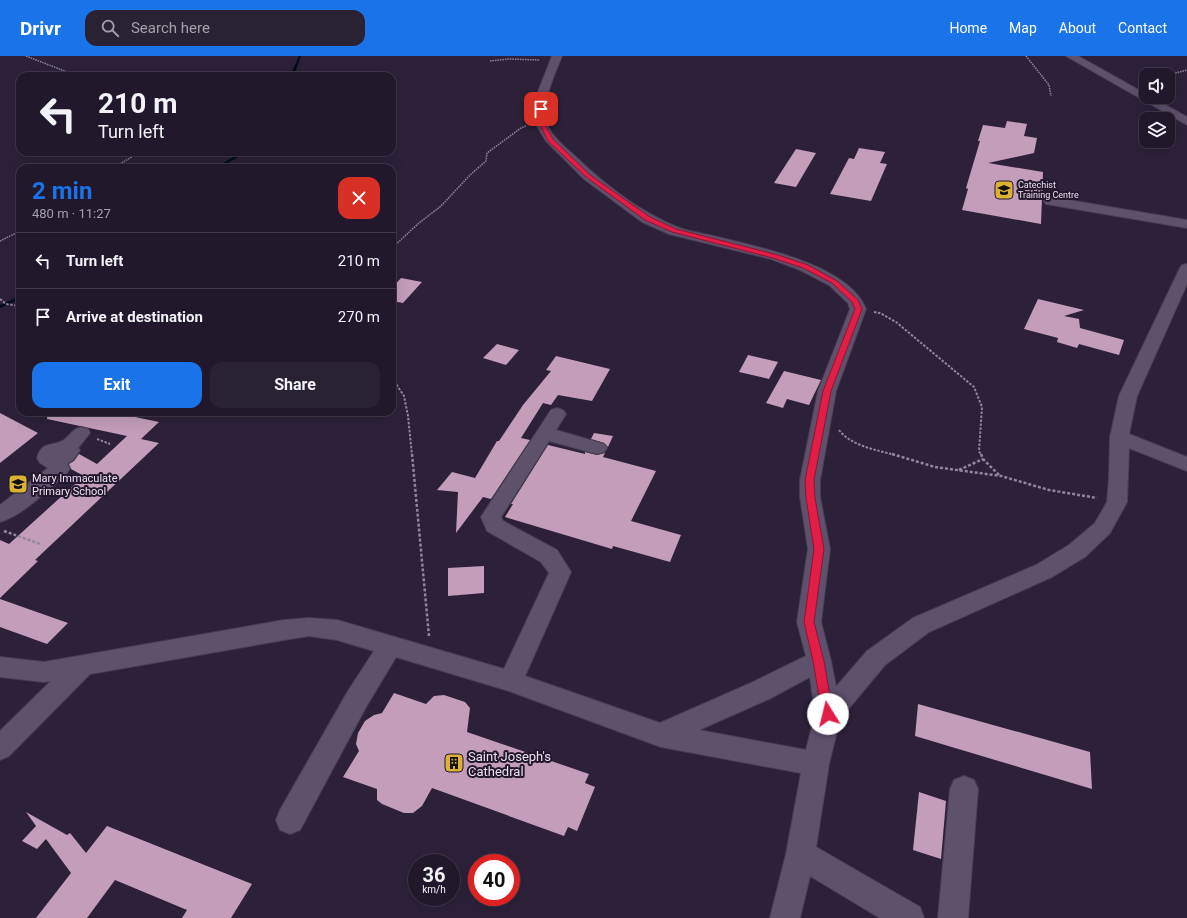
<!DOCTYPE html>
<meta charset="utf-8">
<style>
:root{--surface:#21192b;--page:#292233;--text:#f1f3f6;--muted:#a2a0a9;--line:#3e3847;--accent:#1a73e8}
body{margin:0;font-family:Roboto,sans-serif;background:var(--page);color:var(--text);height:100vh;display:flex;flex-direction:column;font-size:15px;white-space:nowrap}
*{box-sizing:border-box;margin:0}
p{font-size:13px;color:var(--muted)}
.icon{flex:none;width:22px;height:22px;fill:none;stroke:currentColor;stroke-width:2;stroke-linecap:round;stroke-linejoin:round}
.map{position:relative;flex:1;overflow:hidden}
.side{position:absolute;left:16px;top:108px;width:380px;height:252px;display:flex;flex-direction:column;background:var(--surface);border-radius:12px;box-shadow:0 4px 16px #0002,0 0 0 1px var(--line)}
.side>*{flex:none}
.hud{position:absolute;left:16px;top:16px;width:380px;height:84px;border-radius:12px;box-shadow:0 4px 16px #0002,0 0 0 1px var(--line);background:#21192b;color:var(--text);overflow:hidden}
.controls{position:absolute;left:1139px;top:12px;display:grid;gap:8px}
.controls a{display:grid;place-items:center;width:36px;height:36px;border-radius:8px;background:var(--surface);box-shadow:0 4px 16px #0002,0 0 0 1px var(--line);font-size:20px}
.speed{position:absolute;left:408px;top:798px;display:flex;gap:8px;font-size:20px;font-weight:700;text-align:center}
.speed>*{display:grid;place-content:center;width:52px;height:52px;border-radius:50%;background:var(--surface);box-shadow:0 4px 16px #0002,0 0 0 1px var(--line);line-height:1}
.speed small{font-size:10px;font-weight:400}
.speed .limit{border:6px solid #d22;background:#fff;color:#111}
.pin{position:absolute;display:grid;place-items:center;width:34px;height:34px;color:#fff;margin:-17px;border-radius:8px;box-shadow:0 2px 6px #0006}
.me{position:absolute;width:44px;margin:-22px;rotate:351deg;stroke-linejoin:round;filter:drop-shadow(0 0 3px #0008)}
.turn{display:flex;align-items:center;gap:14px;height:84px;padding:0 16px;font-size:18px}
.turn .icon{width:52px;height:52px;stroke-width:2.5}
.turn b{display:block;font-size:28px;line-height:34px}
.round{display:grid;place-items:center;flex:none;width:42px;height:42px;border-radius:12px;background:var(--page)}
.overview{display:flex;align-items:center;justify-content:space-between;height:68px;padding:0 16px}
h1{font-size:24px;font-weight:700;line-height:30px;color:var(--accent)}
.primary-button{display:flex;gap:8px;margin-top:auto;padding:8px 16px}
.primary-button a{flex:1;height:46px;border-radius:12px;background:var(--accent);color:#fff;font-size:16px;font-weight:700;line-height:46px;text-align:center}
.primary-button a+a{background:var(--page);color:var(--text)}
ul{padding:0;list-style:none}
li{display:flex;align-items:center;gap:12px;height:56px;padding:0 16px;border-top:1px solid var(--line)}
li div{flex:1}
li b{display:block;font-size:15px}
li em{font-style:normal}
header{display:flex;align-items:center;gap:24px;box-sizing:border-box;height:56px;padding:0 20px;background:var(--accent);color:#fff}
header strong{font-size:19px}
nav{display:flex;gap:22px;margin-inline-start:auto;font-size:14px}
.search{width:280px;height:36px;background:var(--page);display:flex;align-items:center;gap:10px;box-sizing:border-box;padding:0 14px;border-radius:12px;color:var(--muted);font-size:15px}
.map>svg:first-child{display:block}
.lines{fill:none;stroke-linecap:round;stroke-linejoin:round}
.stream{fill:#000d1f;fill-rule:evenodd}
.building{fill:#c39dba}
.minor-casing{stroke:#483e51;stroke-width:2}
.path-far2{stroke:#90879b;stroke-width:1.5;stroke-dasharray:1.5 1;stroke-linecap:butt}
.path-far1{stroke:#90879b;stroke-width:2;stroke-dasharray:2.5 1.5;stroke-linecap:butt}
.path{stroke:#90879b;stroke-width:2.5;stroke-dasharray:3 2;stroke-linecap:butt}
.minor{fill:#5e516c;fill-rule:evenodd}
.route{fill:#e11d48;stroke:#92132f}
.labels{text-anchor:middle;dominant-baseline:central;stroke-width:4;stroke-linejoin:round;paint-order:stroke}
.far-poi-label{font-size:9px;fill:#e8e1f1;stroke:#23172e;text-anchor:start}
.poi-label{font-size:11px;fill:#e8e1f1;stroke:#23172e;text-anchor:start}
.near-poi-label{font-size:13px;fill:#e8e1f1;stroke:#23172e;text-anchor:start}
</style>
<header>
<strong>Drivr</strong>
<div class="search"><svg class="icon" aria-label="search" viewBox="0 0 24 24"><circle cx="10" cy="10" r="6"/><path d="M15 15l6 6"/></svg>Search here</div>
<nav><a>Home</a><a>Map</a><a>About</a><a>Contact</a></nav>
</header>
<div class="map">
<svg width="1187" height="862" viewBox="0 0 1187 862">
<rect width="100%" height="100%" fill="#2c2139"/>
<g class="lines">
<!-- stream -->
<g class="stream">
<path d="M299,0h2l-7,20h-4z"/>
<path d="M242,96h5l-28,16h-5z"/>
<path d="M20,240v3l-20,9v-3z"/>
</g>
</g>
<!-- building -->
<g class="building">
<path d="M1007,65l20,3 -3,12 13,2 -3,15 -46,10 55,9 -2,52 -79,-14 6,-21 -2,-1 14,-47h-2l5,-16 22,3z"/>
<path d="M859,92l26,4 -5,11 7,1 -16,37 -41,-7 19,-36 5,1z"/>
<path d="M796,93l20,4 -20,34 -22,-4z"/>
<path d="M401,222l21,4 -19,21 -11,-2v-13z"/>
<path d="M1038,243l46,11 -20,6 15,3 1,9 44,12 -5,15 -40,-11 -2,4 -20,-6 1,-4 -34,-9z"/>
<path d="M497,288l22,6 -13,15 -23,-7z"/>
<path d="M748,299l30,7 -9,17 -30,-7z"/>
<path d="M556,300l54,13 -18,32 -34,-6 -7,10 -8,-2 -22,35 9,2 -39,59 -8,-2 -27,36 2,-41 -21,-2 15,-18 23,6 22,-37h2l24,-36 28,-34 -5,-1z"/>
<path d="M784,315l37,9 -12,25 -22,-6 -4,9 -17,-5z"/>
<path d="M48,356h63l48,10 -18,17 18,4 -124,117 3,1 -38,37v-58l9,4 75,-68 -13,-7 -2,-5 5,-3 5,-7 18,10 30,-28 -80,-17z"/>
<path d="M0,357l38,20 -38,30z"/>
<path d="M594,377l19,3 -5,11 -4,-4 -13,-4z"/>
<path d="M548,389l37,9v-2l12,3 8,-2 -2,4 53,14 -25,50 50,14 -11,27 -57,-16 -1,3 -107,-32 8,-13h-2z"/>
<path d="M484,510v27l-36,3v-28z"/>
<path d="M0,543l68,24 -21,21 -47,-17z"/>
<path d="M394,637l32,11 8,-8 10,-1 21,7 5,6 -3,24 122,42 -4,9 10,4 -18,44 -9,-4 -4,9 -132,-48 -10,18 -9,7h-9l-22,-9 -5,-4v-11l-34,-12 16,-26 -3,-7 2,-11 7,-12 9,-6 8,-2z"/>
<path d="M918,648l172,48 2,37 -177,-53z"/>
<path d="M919,736l27,9 -5,58 -28,-9z"/>
<path d="M26,756l41,23 3,-2 16,20 21,-27 145,58 -21,34h-49l5,-8 -72,-30 -28,38h-51l35,-45 -25,-34 -9,10 -15,-8 14,-15z"/>
</g>
<g class="lines">
<defs>
<g id="minor">
<path d="M552,0h10c-8,20 -19,42 -16,64 1,13 20,28 30,37 28,27 64,55 101,70 10,4 22,6 32,8 44,11 139,28 157,74l-30,82 -16,89v17l10,52 -9,73 10,39 5,26 31,-36 46,-33 123,-53 33,-20 26,-22 12,-21 2,-23 1,-42 9,-41 61,-128 2,-3 5,-1v20l-50,112 -8,38 58,23v14l-58,-23 -2,54 -17,31 -25,24 -33,20 -123,55 -44,33 -45,54 -11,45 -13,83 104,60 4,11h-44l-70,-42 -10,42h-30l16,-64 15,-81 -140,-26 -152,-56 -113,-34 -30,50 -66,123 -10,4 -10,-4 -4,-10 4,-10 68,-119 26,-40 -37,-11 -28,-4 -25,4 -194,34 -81,82 -9,4v-29l51,-50 -7,1 -44,-5v-20l44,5 240,-42 25,-2 28,2 167,49 45,-96 -8,-11 -54,-31 -6,-14 70,-107 6,-2 6,2 3,4 -10,16 48,14 3,4 -3,4 -7,2 -48,-13 -48,76 2,4 54,29 14,22 -46,104 135,47 91,-40 55,-27 -9,-34 11,-73 -8,-52v-17l18,-89 32,-82 -2,-6 -19,-18 -29,-15 -29,-11 -102,-25 -27,-12 -58,-43 -38,-38 -12,-20 2,-24zM810,621l5,37 -9,36 -107,-20 70,-31z"/>
<path d="M1066,0h12l68,38v3h5l36,20v8z"/>
<path d="M1051,141l136,23v8l-141,-24 -2,-3 2,-3z"/>
<path d="M81,371l7,2 2,4 -12,15 2,2 -7,10 -6,4 3,4 -3,5c-19,16 -43,42 -67,49v-17l48,-37 -8,-5 -3,-5c5,-18 16,-11 27,-18 7,-5 8,-11 17,-13z"/>
<path d="M964,720l10,4 4,9 -10,129h-30l12,-129 4,-9z"/>
</g>
</defs>
<!-- minor casing -->
<use href="#minor" class="minor-casing"/>
<!-- path-far2 -->
<g class="path-far2">
<path d="M26,0l41,16 5,4"/>
<path d="M1026,0l23,29 2,11"/>
<path d="M490,5l20,-2 30,1"/>
<path d="M1168,19l19,-5"/>
<path d="M90,20l23,-3 21,3"/>
<path d="M113,112l27,-16"/>
<path d="M0,185l20,-10"/>
<path d="M392,192l27,-25 22,-17 29,-31 16,-14 1,-8 34,-25 5,-2"/>
</g>
<!-- path-far1 -->
<g class="path-far1">
<path d="M0,243l6,5 14,2"/>
<path d="M874,256l6,1 16,9 78,65 8,20 -3,44 2,4"/>
<path d="M392,322l12,18 4,20 4,39"/>
<path d="M839,374c12,16 38,20 56,25"/>
<path d="M97,383l13,5"/>
</g>
<!-- path -->
<g class="path">
<path d="M412,398l17,182"/>
<path d="M892,398l43,13 66,9 48,14 48,8"/>
<path d="M981,398l2,5 17,17"/>
<path d="M959,414l24,-11"/>
<path d="M4,475l36,13"/>
</g>
<!-- minor -->
<use href="#minor" class="minor"/>
</g>
<!-- route -->
<path class="route" d="M541,51l2,2v12l10,18 37,36 60,42 26,12 102,26 30,10 29,16 21,19 4,9 -31,82 -17,89 1,18 9,51 -10,73 10,39 9,53 -1,4 -4,1 -4,-1 -2,-4 -9,-53 -9,-39 10,-73 -8,-51 -1,-18 18,-89 32,-82 -3,-7 -20,-19 -29,-15 -30,-10 -101,-26 -27,-12 -59,-43 -38,-36 -10,-20v-12z"/>
<!-- icons -->
<defs>
<symbol id="school-square" viewBox="-11 -11 22 22"><rect x="-9" y="-9" width="18" height="18" rx="4" fill="#dbb233" stroke="#23172e"/><path d="M0-5L7-2L0 1L-7-2ZM-4 1L0 2.5L4 1V4Q0 6-4 4Z" fill="#111"/></symbol>
<symbol id="building-square" viewBox="-11 -11 22 22"><rect x="-9" y="-9" width="18" height="18" rx="4" fill="#dbb233" stroke="#23172e"/><path d="M-4-6H4V6H1V3H-1V6H-4ZM-2.5-4.3h1.7v1.8h-1.7ZM.8-4.3h1.7v1.8H.8ZM-2.5-1h1.7V.8h-1.7ZM.8-1h1.7V.8H.8Z" fill="#111"/></symbol>
</defs>
<g fill-rule="evenodd">
<use href="#school-square" x="993" y="123" width="22" height="22"/>
<use href="#school-square" x="7" y="417" width="22" height="22"/>
<use href="#building-square" x="443" y="696" width="22" height="22"/>
</g>
<g class="labels">
<!-- far-poi labels -->
<g class="far-poi-label">
<text x="1018" y="129">Catechist<tspan x="1018" dy="10">Training Centre</tspan></text>
</g>
<!-- poi labels -->
<g class="poi-label">
<text x="32" y="422">Mary Immaculate<tspan x="32" dy="13">Primary School</tspan></text>
</g>
<!-- near-poi labels -->
<g class="near-poi-label">
<text x="468" y="700">Saint Joseph's<tspan x="468" dy="15">Cathedral</tspan></text>
</g>
</g>
</svg>
<div class="controls">
<a><svg class="icon" aria-label="sound" viewBox="0 0 24 24"><path d="M4 9h4l5-4v14l-5-4H4zM17 9q2 3 0 6"/></svg></a>
<a><svg class="icon" aria-label="layers" viewBox="0 0 24 24"><path d="M12 4l9 5-9 5-9-5zM3 14l9 5 9-5"/></svg></a>
</div>
<div class="speed"><div>36<small>km/h</small></div><div class="limit">40</div></div>
<div class="pin" style="left:541px;top:53px;background:#d93025"><svg class="icon" aria-label="arrive" viewBox="0 0 24 24"><path d="M6 21V4h12l-3 4 3 4H6"/></svg></div>
<svg class="me" style="left:828px;top:658px" viewBox="-20 -20 40 40"><circle r="19" fill="#fff"/><path d="M0-13L10 11 0 6-10 11z" fill="#e11d48"/></svg>
<div class="hud">
<div class="turn"><svg class="icon" aria-label="left" viewBox="0 0 24 24"><path d="M17 20v-9H6M10 6l-5 5 5 5"/></svg><div><b>210 m</b>Turn left</div></div>
</div>
<section class="side">
<div class="overview"><div><h1>2 min</h1><p>480 m · 11:27</p></div><a class="round" style="background:#d93025;color:#fff"><svg class="icon" aria-label="close" viewBox="0 0 24 24"><path d="M6 6l12 12M18 6L6 18"/></svg></a></div>
<ul>
<li><svg class="icon" aria-label="left" viewBox="0 0 24 24"><path d="M17 20v-9H6M10 6l-5 5 5 5"/></svg><div><b>Turn left</b></div><em>210 m</em></li>
<li><svg class="icon" aria-label="arrive" viewBox="0 0 24 24"><path d="M6 21V4h12l-3 4 3 4H6"/></svg><div><b>Arrive at destination</b></div><em>270 m</em></li>
</ul>
<div class="primary-button"><a>Exit</a><a>Share</a></div>
</section>
</div>
